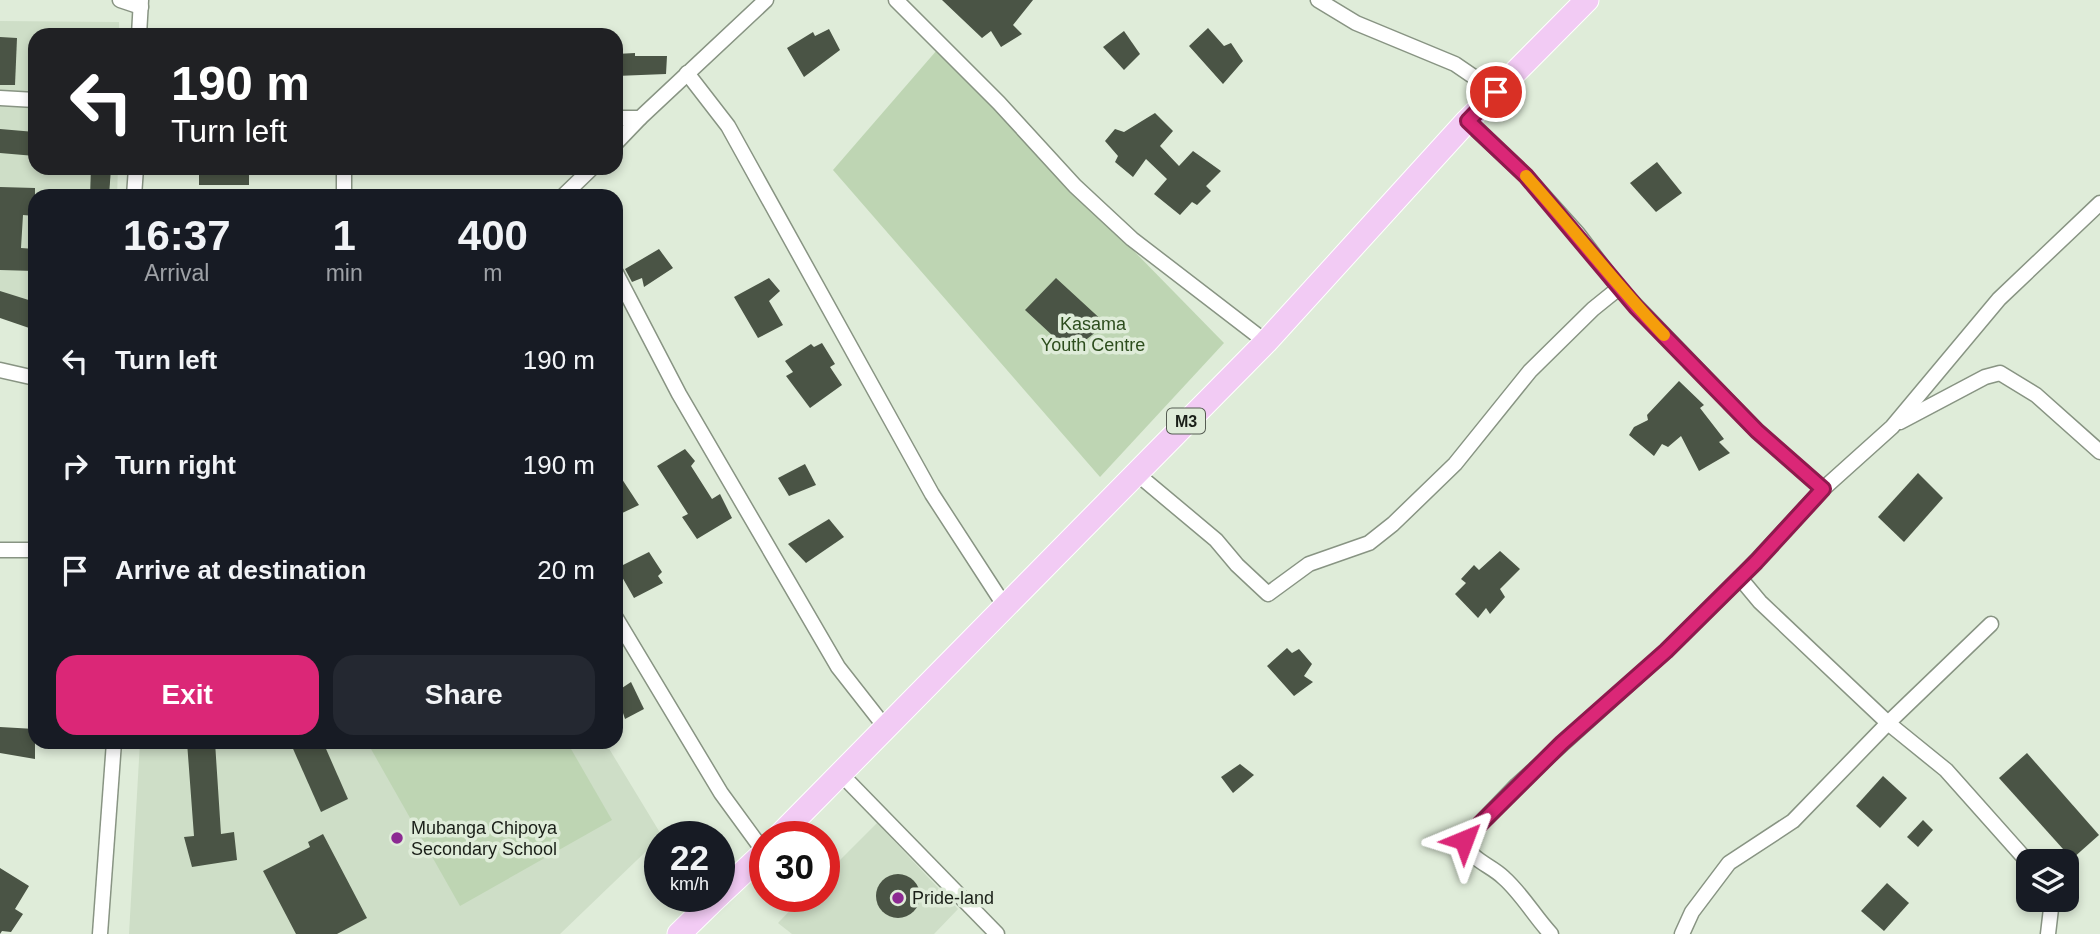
<!DOCTYPE html>
<style>
:root{--surface:#171b24;--page:#242831;--text:#f1f3f6;--muted:#9ea1a6;--accent:#db2777}
body{margin:0;font-family:Arial,sans-serif;background:var(--page);color:var(--text);height:100vh;display:flex;flex-direction:column;font-size:26px;white-space:nowrap}
*{box-sizing:border-box;margin:0}
p{font-size:23px;color:var(--muted)}
.icon{flex:none;width:38px;height:38px;fill:none;stroke:currentColor;stroke-width:2;stroke-linecap:round;stroke-linejoin:round}
.map{position:relative;flex:1;overflow:hidden}
.panel{position:absolute;left:28px;top:189px;width:595px;height:560px;display:flex;flex-direction:column;background:var(--surface);border-radius:21px;box-shadow:0 4px 10px #0003}
.panel>*{flex:none}
.hud{position:absolute;left:28px;top:28px;width:595px;height:147px;border-radius:21px;box-shadow:0 4px 10px #0003;background:#202124;color:#fff;overflow:hidden}
.controls{position:absolute;left:2016px;top:849px;display:grid;gap:14px}
.controls a{display:grid;place-items:center;width:63px;height:63px;border-radius:14px;background:var(--surface);box-shadow:0 4px 10px #0003;font-size:35px}
.speed{position:absolute;left:644px;top:821px;display:flex;gap:14px;font-size:35px;font-weight:700;text-align:center}
.speed>*{display:grid;place-content:center;width:91px;height:91px;border-radius:50%;background:var(--surface);box-shadow:0 4px 10px #0003;line-height:1}
.speed small{font-size:18px;font-weight:400}
.speed .limit{border:10px solid #d22;background:#fff;color:#111}
.pin{position:absolute;display:grid;place-items:center;width:60px;height:60px;color:#fff;margin:-30px;border:4px solid #fff;border-radius:50%;box-shadow:0 2px 7px #0007}
.me{position:absolute;width:77px;margin:-38px;rotate:44deg;stroke-linejoin:round;filter:drop-shadow(0 0 5px #0008)}
.turn{display:flex;align-items:center;gap:24px;height:147px;padding:0 28px;font-size:32px}
.turn .icon{width:91px;height:91px;stroke-width:2.5}
.turn b{display:block;font-size:49px;line-height:60px}
.eta{display:flex;justify-content:space-evenly;align-items:center;height:119px;text-align:center}
.eta b{font-size:42px;font-weight:600;line-height:49px}
.action{display:flex;gap:14px;margin-top:auto;padding:14px 28px}
.action a{flex:1;height:80px;border-radius:21px;background:var(--accent);color:#fff;font-size:28px;font-weight:600;line-height:80px;text-align:center}
.action a+a{background:var(--page);color:var(--text)}
ul{padding:0;list-style:none}
li{display:flex;align-items:center;gap:21px;height:105px;padding:0 28px}
li div{flex:1}
li b{display:block;font-size:26px}
li em{font-style:normal}
.map>svg:first-child{display:block}
.built{fill:#cedec7}
.green{fill:#bed5b3}
.building{fill:#4a5445}
.lines{fill:none;stroke-linecap:round;stroke-linejoin:round}
.minor-casing{stroke:#889483;stroke-width:17}
.primary-casing{stroke:#fff;stroke-width:25}
.minor{stroke:#fff;stroke-width:14}
.primary{stroke:#f2cbf4;stroke-width:23}
.route-casing{stroke:#8e194d;stroke-width:18}
.route{stroke:#db2777;stroke-width:12}
.slow{stroke:#f59e0b;stroke-width:12}
.poi-dot{fill:#8c2a92;stroke:#dfecd9;stroke-width:2.5}
.labels{text-anchor:middle;dominant-baseline:central;stroke-width:7;stroke-linejoin:round;paint-order:stroke}
.shield{fill:#dfecd9;stroke:#555c52;stroke-width:2}
.shield-label{font-size:16px;font-weight:bold;fill:#1a1f18}
.park-label{font-size:18px;fill:#2d4d1d;stroke:#dfecd9}
.poi-label{font-size:18px;fill:#1a1f18;stroke:#dfecd9;text-anchor:start}
</style>
<div class="map">
<svg width="2100" height="934" viewBox="0 0 2100 934">
<rect width="100%" height="100%" fill="#dfecd9"/>
<!-- built -->
<g class="built">
<path d="M0,21l119,1v13h-84v133h83l-1,28h-82v133l-35,-12z"/>
<path d="M140,742h465l57,94 -102,98h-431z"/>
<path d="M877,823l81,86 -24,25h-142l-14,-11 26,-27h20v-20z"/>
</g>
<!-- green -->
<g class="green">
<path d="M937,50l287,293 -124,134 -267,-307z"/>
<path d="M367,742h200l45,78 -152,86z"/>
</g>
<!-- building -->
<g class="building">
<path d="M942,0h91l-20,25 9,9 -21,13 -10,-16 -9,7z"/>
<path d="M1208,28l16,18 7,-3 12,18 -20,23 -34,-38z"/>
<path d="M829,29l11,21 -36,27 -17,-29 26,-16 2,4z"/>
<path d="M1124,31l16,23 -16,16 -21,-23z"/>
<path d="M0,37l17,1 -2,47h-15z"/>
<path d="M635,53v3h32l-1,18 -50,2v-22z"/>
<path d="M1155,113l18,18 -13,15 19,20 14,-15 28,20 -15,15 5,5 -14,14 -5,-3 -12,13 -26,-21 13,-15 -21,-20 -13,18 -18,-15 3,-6 -13,-15 10,-12 9,3z"/>
<path d="M0,129l35,3v24l-35,-3z"/>
<path d="M1657,162l25,31 -26,19 -26,-29z"/>
<path d="M91,168h20l-2,28h-19z"/>
<rect x="199" y="168" width="50" height="17"/>
<path d="M0,187l35,1v28l-12,-1 -2,33 14,1v22l-35,-1z"/>
<path d="M659,249l14,19 -29,19 -2,-9 -10,4 -7,-13z"/>
<path d="M769,278l11,13 -11,10 14,24 -25,13 -24,-41z"/>
<path d="M1056,278l50,46 -37,29 -19,-14 3,-3 -28,-26z"/>
<path d="M0,291l35,11v28l-35,-12z"/>
<path d="M822,343l13,21 -5,3 12,18 -32,23 -24,-32 7,-4 -8,-11 26,-17 3,3z"/>
<path d="M1679,381l25,24 -4,3 24,31 -5,3 11,11 -31,18 -18,-35 -13,11 -6,-3 -8,12 -25,-21 5,-8 14,-7 -1,-5z"/>
<path d="M685,449l10,12 -4,5 21,33 8,-5 12,24 -35,21 -15,-22 6,-3 -31,-48z"/>
<path d="M805,464l11,21 -27,11 -11,-18z"/>
<path d="M616,470l23,35 -23,11z"/>
<path d="M1918,473l25,25 -39,44 -26,-25z"/>
<path d="M829,519l15,18 -38,26 -18,-19z"/>
<path d="M1500,551l20,18 -20,20 5,8 -15,17 -4,-6 -8,10 -23,-24 11,-11 -5,-4 13,-14 5,5z"/>
<path d="M649,552l13,20 -4,4 5,7 -29,15 -17,-30z"/>
<path d="M1287,648l5,5 7,-4 13,15 -8,12 9,6 -19,14 -27,-30z"/>
<path d="M631,682l13,27 -19,10 -9,-27z"/>
<path d="M0,727l35,2v30l-35,-6z"/>
<path d="M187,742h28l6,92 13,-2 3,28 -45,7 -8,-30 10,-1z"/>
<path d="M290,742h33l25,57 -27,13z"/>
<path d="M2027,753l72,82 -27,24 -73,-81z"/>
<path d="M1240,764l14,11 -21,18 -12,-16z"/>
<path d="M1883,776l24,22 -27,30 -24,-22z"/>
<path d="M1923,820l10,10 -15,17 -11,-10z"/>
<path d="M323,834l44,84 -30,16h-41l-33,-63 47,-24 -2,-5z"/>
<path d="M0,868l29,18 -14,23 8,5 -12,18 -9,-1 -2,3z"/>
<circle cx="898" cy="896" r="22"/>
<path d="M1887,883l22,20 -25,28 -23,-20z"/>
</g>
<g class="lines">
<defs>
<g id="minor">
<path d="M120,0l21,7"/>
<path d="M896,0l103,103 76,83 57,53 134,103"/>
<path d="M1318,0l38,23 99,41 41,28"/>
<path d="M139,35l2,-35"/>
<path d="M687,73l41,53 204,368 72,111"/>
<path d="M0,98l35,2"/>
<path d="M616,118h24l126,-118"/>
<path d="M1467,121l59,55 52,58 41,54 138,143 66,58 -83,89 20,24 128,121 58,47 82,92"/>
<path d="M616,143l24,-25"/>
<path d="M134,196l2,-28"/>
<path d="M344,196v-28"/>
<path d="M563,196l29,-28"/>
<path d="M616,273l63,121 159,273 47,60"/>
<path d="M0,370l35,8"/>
<path d="M1900,422l85,-45 15,-4 36,22 64,57"/>
<path d="M1136,473l80,67 21,25 31,29 41,-30 60,-21 24,-19 62,-60 75,-93 63,-62 26,-21"/>
<path d="M1823,489l69,-62 107,-128 101,-96"/>
<path d="M0,550h35"/>
<path d="M616,618l105,175 43,59"/>
<path d="M840,773l157,161"/>
<path d="M100,934l14,-192"/>
<path d="M1551,934c-16,-17 -29,-40 -47,-56 -14,-14 -34,-17 -40,-38l53,-55 149,-134 74,-73"/>
<path d="M1682,934l10,-22 37,-49 64,-42 95,-98 103,-99"/>
<path d="M2048,934l4,-34"/>
</g>
<g id="primary">
<path d="M779,836l487,-494 201,-221 120,-121"/>
<path d="M719,895l46,-43"/>
<path d="M679,934l39,-38"/>
</g>
</defs>
<!-- minor casing -->
<use href="#minor" class="minor-casing"/>
<!-- primary casing -->
<use href="#primary" class="primary-casing"/>
<!-- minor -->
<use href="#minor" class="minor"/>
<!-- primary -->
<use href="#primary" class="primary"/>
</g>
<g class="lines">
<defs>
<path id="route" d="M1464,840l98,-97 104,-92 90,-89 67,-73 -66,-58 -121,-124 -110,-131 -58,-55 28,-29"/>
</defs>
<!-- route casing -->
<use href="#route" class="route-casing"/>
<!-- route -->
<use href="#route" class="route"/>
<!-- slow -->
<path class="slow" d="M1526,176c47,52 89,108 138,159"/>
</g>
<!-- markers -->
<g class="poi-dot">
<circle cx="397" cy="838" r="7"/>
<circle cx="898" cy="898" r="7"/>
</g>
<g class="labels">
<!-- shield labels -->
<rect class="shield" x="1167" y="408.5" width="38" height="25" rx="5"/>
<g class="shield-label">
<text x="1186" y="421">M3</text>
</g>
<!-- park labels -->
<g class="park-label">
<text x="1093" y="324">Kasama<tspan x="1093" dy="21">Youth Centre</tspan></text>
</g>
<!-- poi labels -->
<g class="poi-label">
<text x="411" y="828">Mubanga Chipoya<tspan x="411" dy="21">Secondary School</tspan></text>
<text x="912" y="898">Pride-land</text>
</g>
</g>
</svg>
<div class="controls">
<a><svg class="icon" aria-label="layers" viewBox="0 0 24 24"><path d="M12 4l9 5-9 5-9-5zM3 14l9 5 9-5"/></svg></a>
</div>
<div class="speed"><div>22<small>km/h</small></div><div class="limit">30</div></div>
<div class="pin" style="left:1496px;top:92px;background:#d93025"><svg class="icon" aria-label="arrive" viewBox="0 0 24 24"><path d="M6 21V4h12l-3 4 3 4H6"/></svg></div>
<svg class="me" style="left:1464px;top:840px" viewBox="-20 -20 40 40"><path d="M0-17L14 15 0 8-14 15z" fill="#db2777" stroke="#fff" stroke-width="4"/></svg>
<div class="hud">
<div class="turn"><svg class="icon" aria-label="left" viewBox="0 0 24 24"><path d="M17 20v-9H6M10 6l-5 5 5 5"/></svg><div><b>190 m</b>Turn left</div></div>
</div>
<section class="panel">
<div class="eta">
<div><b>16:37</b><p>Arrival</p></div>
<div><b>1</b><p>min</p></div>
<div><b>400</b><p>m</p></div>
</div>
<ul>
<li><svg class="icon" aria-label="left" viewBox="0 0 24 24"><path d="M17 20v-9H6M10 6l-5 5 5 5"/></svg><div><b>Turn left</b></div><em>190 m</em></li>
<li><svg class="icon" aria-label="right" viewBox="0 0 24 24"><path d="M7 20v-9h11M14 6l5 5-5 5"/></svg><div><b>Turn right</b></div><em>190 m</em></li>
<li><svg class="icon" aria-label="arrive" viewBox="0 0 24 24"><path d="M6 21V4h12l-3 4 3 4H6"/></svg><div><b>Arrive at destination</b></div><em>20 m</em></li>
</ul>
<div class="action"><a>Exit</a><a>Share</a></div>
</section>
</div>
